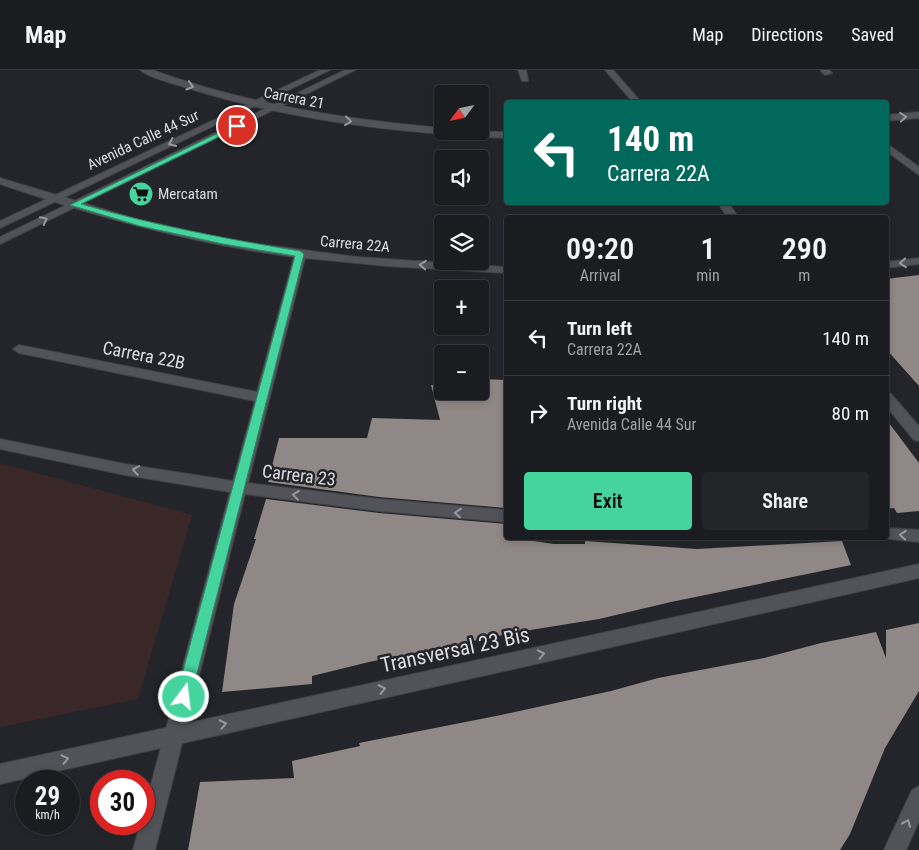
<!DOCTYPE html>
<meta charset="utf-8">
<style>
:root{--surface:#1b1c20;--page:#242529;--text:#f1f3f6;--muted:#a0a1a5;--line:#393a3e;--accent:#46d49e}
body{margin:0;font-family:"Roboto Condensed",sans-serif;background:var(--page);color:var(--text);height:100vh;display:flex;flex-direction:column;font-size:19px;white-space:nowrap}
*{box-sizing:border-box;margin:0}
p{font-size:16px;color:var(--muted)}
.icon{flex:none;width:28px;height:28px;fill:none;stroke:currentColor;stroke-width:2;stroke-linecap:round;stroke-linejoin:round}
.map{position:relative;flex:1;overflow:hidden}
.panel{position:absolute;left:504px;top:145px;width:385px;height:325px;display:flex;flex-direction:column;background:var(--surface);border-radius:5px;box-shadow:0 2px 8px #0003,0 0 0 1px var(--line)}
.panel>*{flex:none}
.hud{position:absolute;left:504px;top:30px;width:385px;height:105px;border-radius:5px;box-shadow:0 2px 8px #0003,0 0 0 1px var(--line);background:#00695c;color:#fff;overflow:hidden}
.needle{width:32px;rotate:237deg}
.buttons{position:absolute;left:434px;top:15px;display:grid;gap:10px}
.buttons a{display:grid;place-items:center;width:55px;height:55px;border-radius:5px;background:var(--surface);box-shadow:0 2px 8px #0003,0 0 0 1px var(--line);font-size:25px}
.speed{position:absolute;left:15px;top:700px;display:flex;gap:10px;font-size:25px;font-weight:700;text-align:center}
.speed>*{display:grid;place-content:center;width:65px;height:65px;border-radius:50%;background:var(--surface);box-shadow:0 2px 8px #0003,0 0 0 1px var(--line);line-height:1}
.speed small{font-size:12px;font-weight:400}
.speed .limit{border:8px solid #d22;background:#fff;color:#111}
.pin{position:absolute;display:grid;place-items:center;width:42px;height:42px;color:#fff;margin:-21px;border:2px solid #fff;border-radius:50%;box-shadow:0 1px 5px #0007}
.me{position:absolute;width:55px;margin:-28px;rotate:15deg;stroke-linejoin:round;filter:drop-shadow(0 0 4px #0008)}
.turn{display:flex;align-items:center;gap:18px;height:105px;padding:0 20px;font-size:22px}
.turn .icon{width:65px;height:65px;stroke-width:2.5}
.turn b{display:block;font-size:35px;line-height:42px}
.eta{display:flex;justify-content:space-evenly;align-items:center;height:85px;text-align:center}
.eta b{font-size:30px;font-weight:600;line-height:35px}
.action{display:flex;gap:10px;margin-top:auto;padding:10px 20px}
.action a{flex:1;height:58px;border-radius:5px;background:var(--accent);color:#111;font-size:20px;font-weight:600;line-height:58px;text-align:center}
.action a+a{background:var(--page);color:var(--text)}
ul{padding:0;list-style:none}
li{display:flex;align-items:center;gap:15px;height:75px;padding:0 20px;border-top:1px solid var(--line)}
li div{flex:1}
li b{display:block;font-size:19px}
li em{font-style:normal}
header{display:flex;align-items:center;gap:30px;box-sizing:border-box;height:70px;padding:0 25px;background:var(--surface);border-bottom:1px solid var(--line)}
header strong{font-size:24px}
nav{display:flex;gap:28px;margin-inline-start:auto;font-size:18px}
.map>svg:first-child{display:block}
.education{fill:#3a2728}
.building{fill:#8f8887}
.lines{fill:none;stroke-linecap:round;stroke-linejoin:round}
.lane-casing{stroke:#404045;stroke-width:2}
.street-casing{stroke:#404045;stroke-width:2}
.secondary-casing{stroke:#404045;stroke-width:2}
.lane{fill:#525359;fill-rule:evenodd}
.street{fill:#525359;fill-rule:evenodd}
.secondary{fill:#525359;fill-rule:evenodd}
.oneway{stroke:#98989e}
.route{fill:#46d49e;stroke:#2e8a67}
.labels{text-anchor:middle;dominant-baseline:central;stroke-width:5;stroke-linejoin:round;paint-order:stroke}
.far-street-label{font-size:15px;fill:#dedee2;stroke:#24252a}
.far-poi-label{font-size:15px;fill:#dedee2;stroke:#24252a;text-anchor:start}
.street-label{font-size:18px;fill:#dedee2;stroke:#24252a}
.near-street-label{font-size:21px;fill:#dedee2;stroke:#24252a}
</style>
<header>
<strong>Map</strong>
<nav><a>Map</a><a>Directions</a><a>Saved</a></nav>
</header>
<div class="map">
<svg width="919" height="780" viewBox="0 0 919 780">
<rect width="100%" height="100%" fill="#24252a"/>
<!-- education -->
<path class="education" d="M0,393l192,52 -54,184 -138,28z"/>
<!-- building -->
<g class="building">
<path d="M919,205v111l-33,-37v-70z"/>
<path d="M480,309l26,1v128l-127,-11 -111,-15 11,-44h88l5,-20 68,2 -9,-35h11v6h38z"/>
<path d="M886,349l33,44v48l-22,2 -3,-5 -8,1z"/>
<path d="M266,429l113,14 127,11v13l48,7h31v-3l112,8 145,-8 9,24 -180,37 -72,17 -81,13 -149,30 -57,14v8l-90,8 12,-88 22,-65h-2z"/>
<path d="M919,553v68l-34,57 -35,86 -10,16h-652l12,-68 94,-4 -2,-17 68,-15 -1,-3 142,-28 110,-24 47,-13 106,-20 57,-15 55,-11 10,26v-28z"/>
</g>
<g class="lines">
<defs>
<g id="lane">
<path d="M518,0h8l2,11h-6z"/>
<path d="M820,0h9l3,3 -7,2z"/>
</g>
<g id="street">
<path d="M140,0h12c94,34 190,49 290,58v3l64,1v6c-105,-5 -211,-17 -312,-48 -15,-5 -43,-11 -54,-20z"/>
<path d="M919,42v6l-33,3v-6z"/>
<path d="M886,73l33,24v8l-33,-24z"/>
<path d="M0,108l136,41 98,22 123,16 149,10v6l-119,-7 -82,-8 -57,225 131,16 127,11v12l-127,-11 -134,-17 -90,356h-22l7,-26h4v-14l86,-318 -105,-17 -125,-26v-10l125,25 108,17 22,-80 -236,-48 -6,-4 6,-4 238,47 37,-135c-101,-13 -198,-40 -294,-73z"/>
<path d="M919,188v6l-33,4v-6z"/>
<path d="M886,458l33,2v12l-39,-4h6z"/>
</g>
<g id="secondary">
<path d="M320,0h10l-330,158v-7z"/>
<path d="M345,0h10l-355,174v-7z"/>
<path d="M605,0h8l28,32h-8z"/>
<path d="M717,132h11l11,16h-11z"/>
<path d="M886,323l5,1 28,32v15l-5,-1 -28,-34z"/>
<path d="M919,494v14l-919,206v-20z"/>
<path d="M919,716v35l-13,29h-22l28,-60z"/>
</g>
</defs>
<!-- lane casing -->
<use href="#lane" class="lane-casing"/>
<!-- street casing -->
<use href="#street" class="street-casing"/>
<!-- secondary casing -->
<use href="#secondary" class="secondary-casing"/>
<!-- lane -->
<use href="#lane" class="lane"/>
<!-- street -->
<use href="#street" class="street"/>
<!-- secondary -->
<use href="#secondary" class="secondary"/>
</g>
<!-- one-way arrows -->
<defs><path id="oneway-chevron" d="M-2-3.5L2.5 0L-2 3.5" fill="none" stroke-width="1.6" stroke-linecap="round" stroke-linejoin="round" transform="scale(1.25)"/></defs>
<g class="oneway">
<use href="#oneway-chevron" transform="translate(190 16) rotate(17)"/>
<use href="#oneway-chevron" transform="translate(903 47) rotate(-5)"/>
<use href="#oneway-chevron" transform="translate(348 51) rotate(7)"/>
<use href="#oneway-chevron" transform="translate(172 73) rotate(155)"/>
<use href="#oneway-chevron" transform="translate(44 150) rotate(-26)"/>
<use href="#oneway-chevron" transform="translate(903 193) rotate(175)"/>
<use href="#oneway-chevron" transform="translate(423 195) rotate(-176)"/>
<use href="#oneway-chevron" transform="translate(136 400) rotate(-170)"/>
<use href="#oneway-chevron" transform="translate(296 425) rotate(-173)"/>
<use href="#oneway-chevron" transform="translate(458 443) rotate(-176)"/>
<use href="#oneway-chevron" transform="translate(903 465) rotate(-176)"/>
<use href="#oneway-chevron" transform="translate(541 584) rotate(-12)"/>
<use href="#oneway-chevron" transform="translate(382 619) rotate(-12)"/>
<use href="#oneway-chevron" transform="translate(223 654) rotate(-12)"/>
<use href="#oneway-chevron" transform="translate(65 689) rotate(-13)"/>
<use href="#oneway-chevron" transform="translate(907 753) rotate(-66)"/>
</g>
<!-- route -->
<path class="route" d="M237,54l3,2 -1,1 -158,77c72,21 145,35 219,47l4,3 -113,443 -2,5 -5,2 -6,-2 -2,-5 119,-441 -72,-12 -83,-18 -70,-21z"/>
<!-- icons -->
<defs>
<symbol id="supermarket-disc" viewBox="-11 -11 22 22"><circle r="9.5" fill="#46d49e" stroke="#24252a"/><path d="M-6-5.5h2.5l.6 2H6L4.5 2H-2.5L-4.4-4H-6ZM-1.5 3.2a1.3 1.3 0 1 0 .1 0ZM3 3.2a1.3 1.3 0 1 0 .1 0Z" fill="#111"/></symbol>
</defs>
<g fill-rule="evenodd">
<use href="#supermarket-disc" x="127" y="110" width="28" height="28"/>
</g>
<g class="labels">
<!-- far-street labels -->
<g class="far-street-label">
<text transform="translate(294 28) rotate(11)">Carrera 21</text>
<text transform="translate(143 70) rotate(-25)">Avenida Calle 44 Sur</text>
<text transform="translate(355 174) rotate(5)">Carrera 22A</text>
</g>
<!-- far-poi labels -->
<g class="far-poi-label">
<text x="158" y="124">Mercatam</text>
</g>
<!-- street labels -->
<g class="street-label">
<text transform="translate(144 285) rotate(11)">Carrera 22B</text>
<text transform="translate(299 405) rotate(7)">Carrera 23</text>
</g>
<!-- near-street labels -->
<g class="near-street-label">
<text transform="translate(455 580) rotate(-12)">Transversal 23 Bis</text>
</g>
</g>
</svg>
<div class="buttons">
<a><svg class="needle" viewBox="-14 -14 28 28"><path d="M0-13l5 13h-10z" fill="#e53935"/><path d="M0 13l5-13h-10z" fill="#a0a1a5"/></svg></a>
<a><svg class="icon" aria-label="sound" viewBox="0 0 24 24"><path d="M4 9h4l5-4v14l-5-4H4zM17 9q2 3 0 6"/></svg></a>
<a><svg class="icon" aria-label="layers" viewBox="0 0 24 24"><path d="M12 4l9 5-9 5-9-5zM3 14l9 5 9-5"/></svg></a>
<a>+</a>
<a>−</a>
</div>
<div class="speed"><div>29<small>km/h</small></div><div class="limit">30</div></div>
<div class="pin" style="left:237px;top:56px;background:#d93025"><svg class="icon" aria-label="arrive" viewBox="0 0 24 24"><path d="M6 21V4h12l-3 4 3 4H6"/></svg></div>
<svg class="me" style="left:184px;top:627px" viewBox="-20 -20 40 40"><circle r="17" fill="#46d49e" stroke="#fff" stroke-width="3"/><path d="M0-11L8 9 0 5-8 9z" fill="#fff"/></svg>
<div class="hud">
<div class="turn"><svg class="icon" aria-label="left" viewBox="0 0 24 24"><path d="M17 20v-9H6M10 6l-5 5 5 5"/></svg><div><b>140 m</b>Carrera 22A</div></div>
</div>
<section class="panel">
<div class="eta">
<div><b>09:20</b><p>Arrival</p></div>
<div><b>1</b><p>min</p></div>
<div><b>290</b><p>m</p></div>
</div>
<ul>
<li><svg class="icon" aria-label="left" viewBox="0 0 24 24"><path d="M17 20v-9H6M10 6l-5 5 5 5"/></svg><div><b>Turn left</b><p>Carrera 22A</p></div><em>140 m</em></li>
<li><svg class="icon" aria-label="right" viewBox="0 0 24 24"><path d="M7 20v-9h11M14 6l5 5-5 5"/></svg><div><b>Turn right</b><p>Avenida Calle 44 Sur</p></div><em>80 m</em></li>
</ul>
<div class="action"><a>Exit</a><a>Share</a></div>
</section>
</div>
